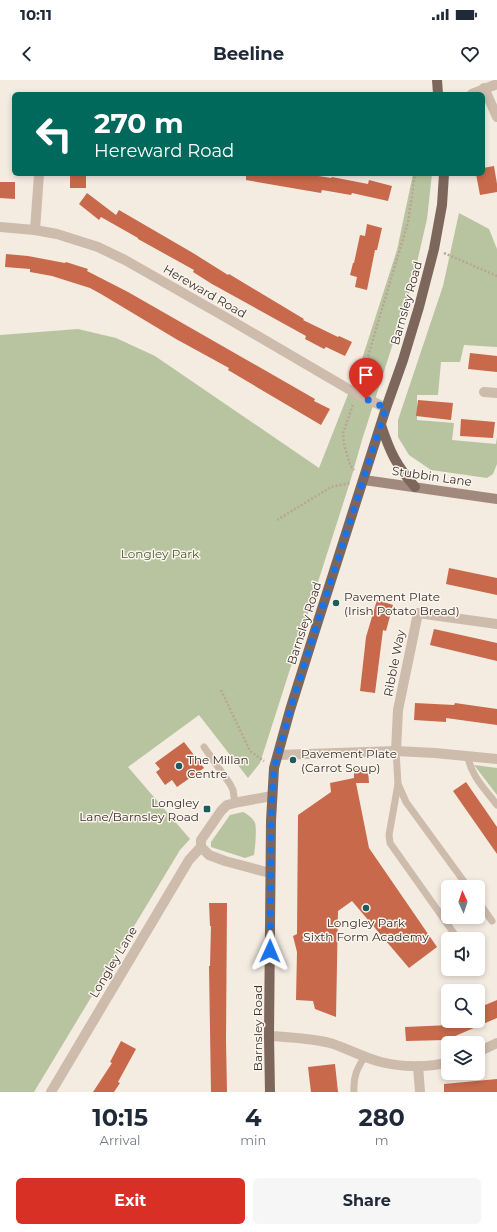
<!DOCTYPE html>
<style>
:root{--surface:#fff;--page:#f6f6f7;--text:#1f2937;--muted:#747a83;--accent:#d93025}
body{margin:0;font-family:Montserrat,sans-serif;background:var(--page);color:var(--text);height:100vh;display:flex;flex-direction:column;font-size:15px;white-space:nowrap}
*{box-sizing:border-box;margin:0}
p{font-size:13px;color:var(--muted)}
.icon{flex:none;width:22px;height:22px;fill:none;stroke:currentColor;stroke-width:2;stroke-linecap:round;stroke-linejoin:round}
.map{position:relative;height:1012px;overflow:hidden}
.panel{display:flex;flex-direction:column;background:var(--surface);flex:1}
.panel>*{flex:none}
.guide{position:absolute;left:12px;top:12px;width:473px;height:84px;border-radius:6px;box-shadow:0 2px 6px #0003;background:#00695c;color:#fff;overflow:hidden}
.needle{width:26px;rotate:357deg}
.tools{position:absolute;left:441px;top:800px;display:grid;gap:8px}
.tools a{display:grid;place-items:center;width:44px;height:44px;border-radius:6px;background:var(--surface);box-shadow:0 2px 6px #0003;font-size:20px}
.pin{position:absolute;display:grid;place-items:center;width:34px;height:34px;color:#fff;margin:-41px -17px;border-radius:50% 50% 50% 0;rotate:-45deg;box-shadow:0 0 4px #0007}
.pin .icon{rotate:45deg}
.me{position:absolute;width:44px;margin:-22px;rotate:1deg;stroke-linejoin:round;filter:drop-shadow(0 0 3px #0008)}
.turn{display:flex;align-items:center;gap:14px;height:84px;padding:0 16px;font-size:18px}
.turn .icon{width:52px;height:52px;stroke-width:2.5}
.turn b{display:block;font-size:28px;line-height:34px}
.eta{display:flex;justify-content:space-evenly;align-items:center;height:68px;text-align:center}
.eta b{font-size:24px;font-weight:700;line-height:28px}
.cta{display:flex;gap:8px;margin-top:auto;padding:8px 16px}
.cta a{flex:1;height:46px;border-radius:6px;background:var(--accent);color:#fff;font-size:16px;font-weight:700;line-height:46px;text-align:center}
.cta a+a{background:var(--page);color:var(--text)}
.status{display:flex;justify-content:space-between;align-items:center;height:28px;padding:0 20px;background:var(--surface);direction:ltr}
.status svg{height:11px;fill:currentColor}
header{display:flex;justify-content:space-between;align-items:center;height:52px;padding:0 16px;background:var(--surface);font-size:18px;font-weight:700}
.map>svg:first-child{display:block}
.green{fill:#b8c4a0}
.building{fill:#c8694b}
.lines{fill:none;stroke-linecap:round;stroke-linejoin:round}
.path{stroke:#b9a596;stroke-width:2.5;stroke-dasharray:2 2;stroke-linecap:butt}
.service{stroke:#cdbbac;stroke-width:7}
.minor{stroke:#cdbbac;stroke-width:10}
.tertiary{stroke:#cdbbac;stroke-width:10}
.secondary{stroke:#a18a7d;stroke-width:10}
.primary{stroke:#7d675c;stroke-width:10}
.route{stroke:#1a73e8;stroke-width:7;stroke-dasharray:0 12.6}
.poi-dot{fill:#1f5a5e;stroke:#fbf5ee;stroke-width:1.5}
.labels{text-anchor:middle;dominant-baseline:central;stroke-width:3;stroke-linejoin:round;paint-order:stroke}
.street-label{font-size:12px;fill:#3b302b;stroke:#fbf5ee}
.park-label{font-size:12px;fill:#4a5a2e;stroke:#fbf5ee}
.poi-label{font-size:12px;fill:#3b302b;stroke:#fbf5ee;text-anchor:start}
</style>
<div class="status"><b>10:11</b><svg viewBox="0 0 49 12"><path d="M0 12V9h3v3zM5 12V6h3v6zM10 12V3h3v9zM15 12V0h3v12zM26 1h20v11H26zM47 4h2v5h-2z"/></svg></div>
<header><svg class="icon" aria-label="back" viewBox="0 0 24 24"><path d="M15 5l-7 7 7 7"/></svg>Beeline<svg class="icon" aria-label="heart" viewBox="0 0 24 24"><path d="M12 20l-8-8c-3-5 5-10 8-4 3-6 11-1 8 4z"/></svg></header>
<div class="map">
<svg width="497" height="1012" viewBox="0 0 497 1012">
<rect width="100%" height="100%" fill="#f4ebe1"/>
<!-- green -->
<g class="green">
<path d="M413,94h19l-5,45 -15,65 -50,156 -12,42 -90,281 -12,15 -49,-63 -71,52 62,72 -10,11 -146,242h-34v-757l78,-6 38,9 39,18 164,112 43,-109 35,-109z"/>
<path d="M459,133l30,16 8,20v98l-33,-2 -4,17h-19l-3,33h-21v25l37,3 -2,17 44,4 1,-7v27l-4,10 -6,4 -56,-8 -22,-15 -11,-18v-17l45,-134z"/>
<path d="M474,685l23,3v27z"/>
<path d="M243,732c4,2 10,6 12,11 2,6 0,25 -1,32l-9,3 -34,-11v-5l19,-27z"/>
</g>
<!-- building -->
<g class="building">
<path d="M494,86l3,18v8l-17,3 -4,-21h7v-6z"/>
<rect x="70" y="94" width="16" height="14"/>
<path d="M246,94h60l25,4 1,-1 36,7 1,-4 23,6 -4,15 -36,-8 -1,2 -29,-5 -1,3 -75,-13z"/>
<path d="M0,102h15v17l-15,-1z"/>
<path d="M87,113l29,22 3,-5 74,43 35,22 1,-1 75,45 -1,1 35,17 1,-1 13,6 -7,14 -19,-9 -2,2 -19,-10 1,-3 -94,-52 -19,-12 1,-2 -56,-31v-1l-37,-21 -2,3 -20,-16z"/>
<path d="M367,144l15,4 -5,22h-2l-8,40 -12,-3 2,-10 -7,-2 3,-12h1l6,-28 5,1z"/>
<path d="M6,174l22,2 37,7 1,-1 22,7 -1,2 41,21 187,107 -1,2 16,8 -9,16 -93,-55 1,-2 -53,-29 -75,-45 -11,-6 -38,-12 -22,-4v-3l-25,-2z"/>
<path d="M470,273l27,3v16l-29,-3z"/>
<path d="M418,320l35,3 -2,17 -35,-4z"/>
<path d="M461,339l34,3 -2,16 -33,-2z"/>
<path d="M449,488l48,10v17l-51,-11z"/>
<path d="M377,520l16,5 -7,26 -3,-1 -8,63 -15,-2 6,-54z"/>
<path d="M434,549l63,14v18l-67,-16z"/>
<path d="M415,623l39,2 1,-2 42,6v16l-51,-7v4l-32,-2z"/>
<path d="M184,662l20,26 -27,19 -5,-7 -7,5 -9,-13 4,-3 -5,-6z"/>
<path d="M354,689h14l1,14h-13l13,65 68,99 -28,21 -57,-67 -14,10 -2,106 -21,-8 -2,-8 -17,-1 1,-48 -4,-16 4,-2 1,-119 33,-23 -1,-9 24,-5z"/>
<path d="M466,702l31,45v27l-44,-63z"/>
<path d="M209,823h18l-1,138 1,51h-16l-2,-126h1l1,-40h-1z"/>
<path d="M497,920v18l-51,22 -40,1 -1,-14 45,-2 -2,-4h30v-13z"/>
<path d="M121,961l15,8 -18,33 2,1 -6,9h-21l19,-29 -2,-1z"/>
<path d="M335,984l3,28h-27l-3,-25z"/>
<path d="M497,999v13h-53v-8z"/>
</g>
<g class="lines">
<!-- path -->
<g class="path">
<path d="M444,173l53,23"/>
<path d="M360,303l48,-161 7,-48"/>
<path d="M353,325l-10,28 1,11 6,21 4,5"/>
<path d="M277,440l54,-33 19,-4"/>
<path d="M221,610l29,61 14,10"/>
</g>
<!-- service -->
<g class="service">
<path d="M204,667l26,37 3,6 2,13"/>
<path d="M396,671l2,33 -9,51 1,8 68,96"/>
<path d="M468,677c3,19 18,33 29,48"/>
<path d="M398,704l8,18 62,85"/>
<path d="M478,821l14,20"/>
<path d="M354,1012c-1,-16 3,-23 11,-36"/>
</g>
<!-- minor -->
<g class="minor">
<path d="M484,8l13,29"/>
<path d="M472,14l25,-10"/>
<path d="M0,147l35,3 22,4 41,13 27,13 102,58 130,76 29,14"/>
<path d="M35,150l4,-56"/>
<path d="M484,312l13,1"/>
<path d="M396,671l2,-41 20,-97 79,11"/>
<path d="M278,675l118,-4 39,2 62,6"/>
<path d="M269,956c21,1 40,2 61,7 17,5 34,15 51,19 20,5 48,6 67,0"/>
<path d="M478,972l19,-9"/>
<path d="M418,986l2,26"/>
</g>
<!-- tertiary -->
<g class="tertiary">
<path d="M201,767l8,8 16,6 45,12"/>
<path d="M51,1012l138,-232 12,-13v-7l20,-29 6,-6 12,-3 33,-6"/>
</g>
<!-- secondary -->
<path class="secondary" d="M364,400l133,19"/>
<!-- primary -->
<g class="primary">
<path d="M437,0l1,14"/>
<path d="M381,345c9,27 15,40 34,62"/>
<path d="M270,1012l-1,-56 2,-215 3,-53 16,-58 22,-70 74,-232 17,-48 16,-53 15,-58 8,-44 2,-31"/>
</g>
</g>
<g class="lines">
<!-- route -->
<path class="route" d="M270,871l1,-130 3,-53 19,-68 93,-292 -20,-9"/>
</g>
<!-- markers -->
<g class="poi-dot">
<circle cx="336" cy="523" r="4"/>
<circle cx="293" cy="680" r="4"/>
<circle cx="179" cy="686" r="4"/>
<rect x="203" y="725" width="8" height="8" rx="2"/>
<circle cx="366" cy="828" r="4"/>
</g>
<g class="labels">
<!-- street labels -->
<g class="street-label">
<text transform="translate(205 211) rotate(30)">Hereward Road</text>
<text transform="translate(406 223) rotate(-74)">Barnsley Road</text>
<text transform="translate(432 396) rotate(8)">Stubbin Lane</text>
<text transform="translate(304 543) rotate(-72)">Barnsley Road</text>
<text transform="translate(394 583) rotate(-79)">Ribble Way</text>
<text transform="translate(113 882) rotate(-59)">Longley Lane</text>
<text transform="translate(257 948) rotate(-90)">Barnsley Road</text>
</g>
<!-- park labels -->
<g class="park-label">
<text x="160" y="473">Longley Park</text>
</g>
<!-- poi labels -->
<g class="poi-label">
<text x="344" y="516">Pavement Plate<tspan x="344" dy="14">(Irish Potato Bread)</tspan></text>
<text x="301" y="673">Pavement Plate<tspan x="301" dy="14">(Carrot Soup)</tspan></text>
<text x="187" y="679">The Millan<tspan x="187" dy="14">Centre</tspan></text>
<text x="199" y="722" text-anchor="end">Longley<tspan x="199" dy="14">Lane/Barnsley Road</tspan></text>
<text x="366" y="842" text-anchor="middle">Longley Park<tspan x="366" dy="14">Sixth Form Academy</tspan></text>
</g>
</g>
</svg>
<div class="tools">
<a><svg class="needle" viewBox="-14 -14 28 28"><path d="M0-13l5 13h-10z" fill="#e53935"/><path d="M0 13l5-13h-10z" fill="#747a83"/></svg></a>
<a><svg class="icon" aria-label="sound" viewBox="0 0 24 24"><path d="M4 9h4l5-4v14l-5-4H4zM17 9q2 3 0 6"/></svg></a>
<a><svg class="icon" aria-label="search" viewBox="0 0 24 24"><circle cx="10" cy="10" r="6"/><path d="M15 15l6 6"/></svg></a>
<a><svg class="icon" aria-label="layers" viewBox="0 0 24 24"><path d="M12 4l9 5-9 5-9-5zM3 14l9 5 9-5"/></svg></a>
</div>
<div class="pin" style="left:366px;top:319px;background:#d93025"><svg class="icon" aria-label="arrive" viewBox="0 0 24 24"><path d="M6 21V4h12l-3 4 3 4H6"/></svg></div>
<svg class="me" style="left:270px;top:871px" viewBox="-20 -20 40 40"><path d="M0-17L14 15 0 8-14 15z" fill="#1a73e8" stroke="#fff" stroke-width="4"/></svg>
<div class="guide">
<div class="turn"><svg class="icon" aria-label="left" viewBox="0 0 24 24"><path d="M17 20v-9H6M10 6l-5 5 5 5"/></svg><div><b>270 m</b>Hereward Road</div></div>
</div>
</div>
<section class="panel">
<div class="eta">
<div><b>10:15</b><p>Arrival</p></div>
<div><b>4</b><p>min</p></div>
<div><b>280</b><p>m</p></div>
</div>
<div class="cta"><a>Exit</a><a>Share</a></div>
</section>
